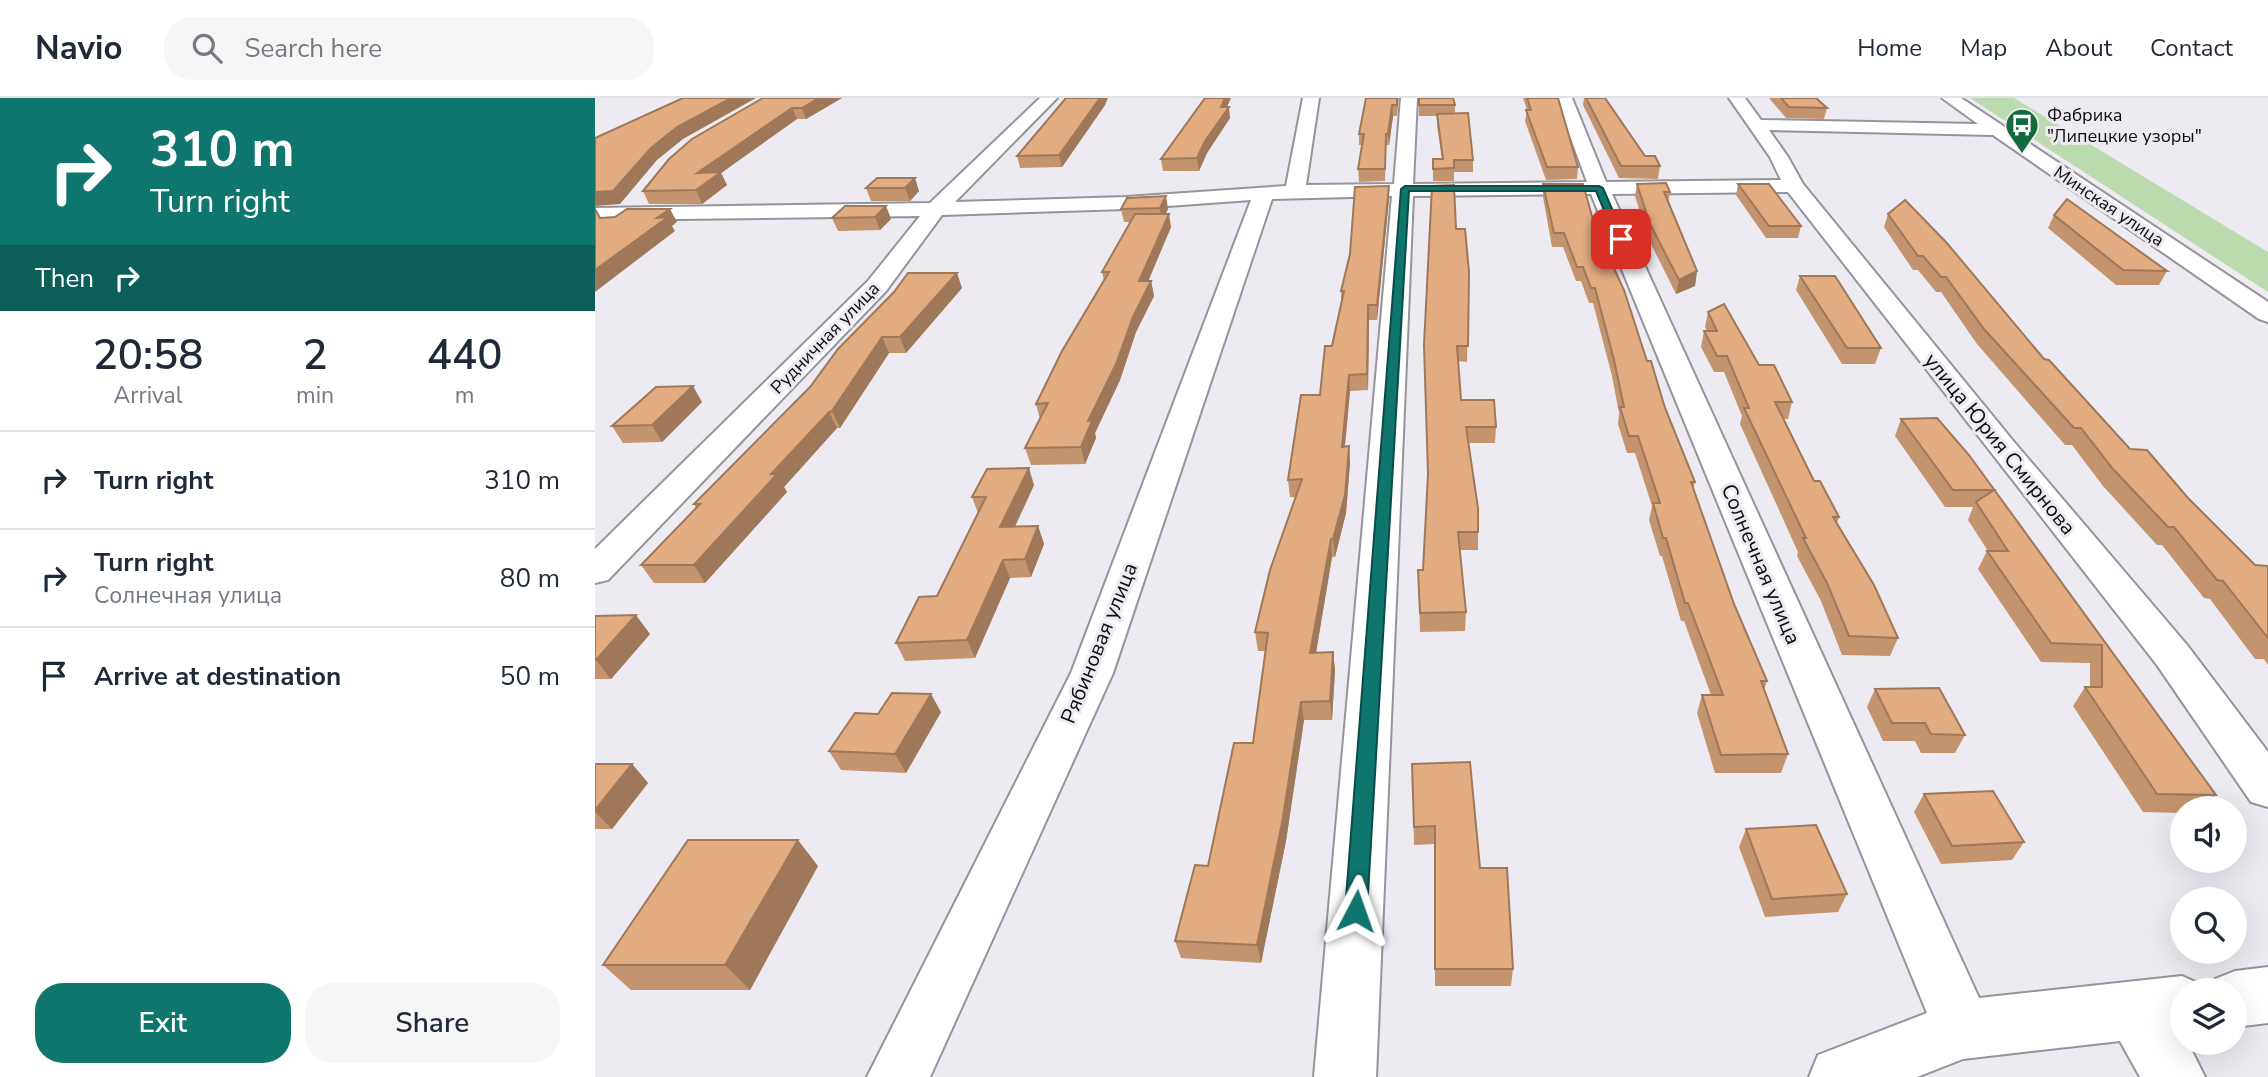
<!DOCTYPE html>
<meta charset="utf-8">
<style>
:root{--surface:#fff;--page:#f6f6f7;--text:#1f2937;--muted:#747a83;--line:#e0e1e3;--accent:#0f766e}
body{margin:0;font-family:"Nunito Sans",sans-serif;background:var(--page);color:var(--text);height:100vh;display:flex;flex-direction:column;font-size:26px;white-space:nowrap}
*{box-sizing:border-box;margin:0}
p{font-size:23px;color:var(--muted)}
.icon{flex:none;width:38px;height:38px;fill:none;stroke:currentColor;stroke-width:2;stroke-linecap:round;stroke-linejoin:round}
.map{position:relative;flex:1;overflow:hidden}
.sheet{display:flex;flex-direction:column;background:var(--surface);width:595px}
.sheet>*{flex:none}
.top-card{background:#0f766e;color:#fff;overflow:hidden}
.buttons{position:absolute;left:1575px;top:698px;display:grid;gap:14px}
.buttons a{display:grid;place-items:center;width:77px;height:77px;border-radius:50%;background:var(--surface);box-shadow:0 7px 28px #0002;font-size:35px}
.pin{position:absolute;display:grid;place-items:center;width:60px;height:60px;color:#fff;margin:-30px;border-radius:14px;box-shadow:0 4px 10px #0006}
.me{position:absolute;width:77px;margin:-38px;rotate:4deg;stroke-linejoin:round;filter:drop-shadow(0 0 5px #0008)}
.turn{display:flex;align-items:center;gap:24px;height:147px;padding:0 35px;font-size:32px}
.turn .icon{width:91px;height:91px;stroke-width:2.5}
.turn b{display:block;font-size:49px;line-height:60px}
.then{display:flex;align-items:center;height:66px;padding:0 35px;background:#0003;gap:14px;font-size:26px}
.eta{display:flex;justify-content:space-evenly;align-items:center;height:119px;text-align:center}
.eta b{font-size:42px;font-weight:600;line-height:49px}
.cta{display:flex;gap:14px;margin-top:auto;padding:14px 35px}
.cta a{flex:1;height:80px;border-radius:28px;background:var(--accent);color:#fff;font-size:28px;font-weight:600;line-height:80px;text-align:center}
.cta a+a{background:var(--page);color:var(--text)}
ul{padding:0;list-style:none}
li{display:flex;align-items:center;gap:21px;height:98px;padding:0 35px;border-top:2px solid var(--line)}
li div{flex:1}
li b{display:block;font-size:26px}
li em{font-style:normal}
header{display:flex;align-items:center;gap:42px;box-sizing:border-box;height:98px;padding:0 35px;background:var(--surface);border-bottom:2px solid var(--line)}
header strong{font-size:33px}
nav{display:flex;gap:38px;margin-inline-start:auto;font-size:24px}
.search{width:490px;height:63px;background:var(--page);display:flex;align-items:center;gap:18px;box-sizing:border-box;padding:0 24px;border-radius:28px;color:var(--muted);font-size:26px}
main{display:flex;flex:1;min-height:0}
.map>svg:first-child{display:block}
.green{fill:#bbdaae}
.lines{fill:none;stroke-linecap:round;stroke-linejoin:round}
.minor-casing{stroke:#96949b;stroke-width:4}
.minor{fill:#fff;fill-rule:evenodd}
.wall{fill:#c3946e}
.shaded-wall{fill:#9f785a}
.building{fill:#e3ac80;stroke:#9f785a;stroke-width:2}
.route{fill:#0f766e;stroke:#0a4d48;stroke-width:2}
.labels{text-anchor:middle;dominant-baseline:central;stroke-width:6;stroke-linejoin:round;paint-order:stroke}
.far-poi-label{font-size:18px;fill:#0d0c0e;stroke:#edeaf2;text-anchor:start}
.far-street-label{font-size:18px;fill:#0d0c0e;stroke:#edeaf2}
.street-label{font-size:21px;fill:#0d0c0e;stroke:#edeaf2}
</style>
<header>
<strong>Navio</strong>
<div class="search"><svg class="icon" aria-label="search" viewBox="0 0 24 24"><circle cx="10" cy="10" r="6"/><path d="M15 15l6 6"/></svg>Search here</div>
<nav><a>Home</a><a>Map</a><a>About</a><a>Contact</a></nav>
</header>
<main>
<section class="sheet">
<div class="top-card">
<div class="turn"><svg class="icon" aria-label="right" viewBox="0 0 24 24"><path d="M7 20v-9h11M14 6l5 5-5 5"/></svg><div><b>310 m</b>Turn right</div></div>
<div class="then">Then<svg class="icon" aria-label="right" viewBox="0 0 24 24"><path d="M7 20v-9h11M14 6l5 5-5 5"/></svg></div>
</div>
<div class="eta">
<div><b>20:58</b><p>Arrival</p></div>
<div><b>2</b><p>min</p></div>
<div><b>440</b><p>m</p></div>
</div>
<ul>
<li><svg class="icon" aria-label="right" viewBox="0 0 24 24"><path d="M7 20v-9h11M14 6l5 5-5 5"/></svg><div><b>Turn right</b></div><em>310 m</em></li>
<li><svg class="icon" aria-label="right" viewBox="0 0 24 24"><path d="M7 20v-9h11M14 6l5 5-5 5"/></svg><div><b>Turn right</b><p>Солнечная улица</p></div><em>80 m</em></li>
<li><svg class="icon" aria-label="arrive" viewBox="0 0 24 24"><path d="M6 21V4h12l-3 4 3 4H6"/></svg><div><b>Arrive at destination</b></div><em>50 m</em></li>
</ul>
<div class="cta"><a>Exit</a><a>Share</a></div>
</section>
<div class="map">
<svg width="1673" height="979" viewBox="0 0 1673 979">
<rect width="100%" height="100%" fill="#edeaf2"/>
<!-- green -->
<path class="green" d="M1375,0h44l254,154v40z"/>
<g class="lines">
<defs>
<g id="minor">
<path d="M445,0h17l-102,104 171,-5 160,-11 17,-88h16l-13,87 88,-1 7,-86h16l-4,86 174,-2 -31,-84h16l34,84 175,-2 -11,-23 -41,-59h16l16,22 217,4 -36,-26h19l307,204v20l-9,-3 -266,-184 -224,-5 19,27 15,27 211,258 173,203 81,107v55l-17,-5 -94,-137 -369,-473 -176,2 367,804 203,-22 20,9 3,5h-23v53h6l17,34h-65l-20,-36 -157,18 -46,18h-108l9,-22 109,-42 -336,-819 -178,2 -37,881h-62l78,-881 -120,3 -159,474 -183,404h-63l204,-404 180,-473 -125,9 -184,6 -56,76 -278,289 -13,3v-34l273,-268 52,-65 -325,4v-12l335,-5z"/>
<path d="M1673,869v56l-33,4v-37h-25l5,-11 20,-8z"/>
</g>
</defs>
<!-- minor casing -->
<use href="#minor" class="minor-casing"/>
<!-- minor -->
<use href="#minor" class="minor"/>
</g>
<!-- wall -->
<g class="wall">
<path d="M168,0h79l-36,21h-9l-76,54 6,12 -25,19h-53l-6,-13z"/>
<path d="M804,0l-2,18h-4l-4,29h-3l-1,36 -26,1 -1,-13 4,-24h-3v-11z"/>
<path d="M824,0l36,7v8l18,47v12h-19v9h-21v-22h9l-5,-34v-9h-18z"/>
<path d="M928,0h35l20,69 -1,12 -31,1 -21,-59 2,-11z"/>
<path d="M989,0h21l40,58 15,10 -2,13 -39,-1 -36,-73z"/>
<path d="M1174,0h47l11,10 -3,11 -38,-1z"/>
<path d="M510,7l-43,62 -42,1 -3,-12z"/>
<path d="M632,9l3,11 -23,35 -8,18h-36l-2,-12z"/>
<path d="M282,80l42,13 -9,10h-39l-5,-13z"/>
<path d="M948,86l52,43 100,255 -2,7 41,115 33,77 -3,9 24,64 -7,19h-66l-18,-60 5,-18h9l-27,-74h-3l-19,-65h-2l-11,-36 3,-14 -17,-53h-8l-9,-29 1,-11 -7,-37 -19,-73h-4l-8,-22h-5l-13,-34h-11l-9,-50z"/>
<path d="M1042,86l33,8 -2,11 29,68 -2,15 -19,8 -28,-56 -13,-42z"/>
<path d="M1143,86l63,42 -3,12h-32l-30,-43z"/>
<path d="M794,101l-12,121h-8l-1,70 -18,1 -5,56 4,-1 1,17 -4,50 -11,44h-3l-16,95h17l2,18 -3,50h-28l-18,121 -25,122 -80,-5 -6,-17 33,-75 45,-123 13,-92h-8l-3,-19 41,-135h-6l-2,-17 32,-85 21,-93v-11z"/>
<path d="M291,108l5,13 -11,11 -42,1 -6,-13z"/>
<path d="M526,111h47l-2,5 5,13 -23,54h3l3,15 -18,36 -16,48 -25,53 1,5 -11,26 -54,1 -6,-17 15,-29 -4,-15 68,-123 -2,-9 29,-50h-7z"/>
<path d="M1293,116l156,145 86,90 58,49 67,67 13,1v99l-4,-6h-9l-45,-60 -6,-1 -42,-53h-5l-54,-59 -31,-41h-7l-88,-101 -36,-52h-5l-18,-22h-5l-29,-43z"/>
<path d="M1459,117l113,56 -8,14h-43l-68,-57z"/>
<path d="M861,131l13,43 -2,90 -9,-1 3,39 35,27 -1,16h-27l10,89v18h-18l6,62 -1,19 -45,1 -2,-62h5l5,-90z"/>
<path d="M1205,178l81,72 -6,16h-33l-46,-74z"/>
<path d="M367,190l-56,65h-17l-49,75h-3l-53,59 3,5 -82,91h-51l-13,-18 55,-57 -2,-4 116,-117 28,-38z"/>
<path d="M1113,214l51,53 33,37 -4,17h-5l31,62 25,36 -2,6 61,115 -8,18 -48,-1 -21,-54 -24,-45 1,-4 -58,-128 2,-8 -18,-44h-10l-13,-25 3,-16h3l-2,-4z"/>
<path d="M107,304l-40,40 -39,1 -11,-17z"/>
<path d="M1306,321l68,36 247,340 -11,13h-23v5l-39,-1 -70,-106 12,-19h5v-24l-49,-1 -63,-93 9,-18h1l-20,-31 5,-13h-28l-50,-71z"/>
<path d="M439,387l-19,42 23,-1 6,18 -13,33 -21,1 -35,80 -70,3 -9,-18 41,-47 41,-83 -6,-16z"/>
<path d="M0,518l55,18 -39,45h-16z"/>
<path d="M1280,591l90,46 -10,18h-34l-6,-12h-32l-16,-34z"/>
<path d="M346,614l-35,61 -65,-3 -12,-19 49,-37z"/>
<path d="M0,666h37l16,19 -36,46h-17z"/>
<path d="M817,666l68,104 33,101 -2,17h-76v-142l-21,1z"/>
<path d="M1329,696l100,48 -12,18 -71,4 -27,-52z"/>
<path d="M1151,731l101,65 -9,18 -73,5 -26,-70z"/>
<path d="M223,768l-68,124h-119l-28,-25z"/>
</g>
<!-- shaded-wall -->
<g class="shaded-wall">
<path d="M136,0h25l-73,41 -26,21 -37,44 -25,2v-14l82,-65z"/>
<path d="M224,0h23l-36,21 -4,-11z"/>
<path d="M505,0h8l-3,7 -43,62 -3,-12z"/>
<path d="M630,0h6l-7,16 5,-7 1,11 -23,35 -8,18 -2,-13z"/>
<path d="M797,7l1,11 -4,29 -1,-11z"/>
<path d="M197,10l5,11 -76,54 6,12 -25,19 -6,-14 1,-17z"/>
<path d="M320,80l4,13 -9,10 -5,-13z"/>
<path d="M794,88v13l-12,121v-15z"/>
<path d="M571,98l2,13 -6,12 -2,-13z"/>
<path d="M291,108l5,13 -11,11 -5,-13z"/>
<path d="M75,111l7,13 -5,4 3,5 -80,61v-22l62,-52z"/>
<path d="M574,116l2,13 -29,69 -3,-15z"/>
<path d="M1102,173l-2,15 -19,8 3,-14z"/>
<path d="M362,175l5,15 -56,65 -6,-16z"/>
<path d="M556,183l3,15 -18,36 -16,48 -25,53 1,5 -11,26 -4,-17 7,-26 45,-104z"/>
<path d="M773,207l1,15 -1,70 -1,-16z"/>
<path d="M287,239l7,16 -49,75 -8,-17z"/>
<path d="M754,277l1,16 -7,73 -1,-17z"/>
<path d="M98,288l9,16 -40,40 -10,-17z"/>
<path d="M234,314l8,16 -53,59 3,5 -82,91 -11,-18 77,-91z"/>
<path d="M754,348l1,17 -4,50 -11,44 -2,-18z"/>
<path d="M434,370l5,17 -28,60 -6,-18z"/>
<path d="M443,428l6,18 -13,33 -6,-18z"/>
<path d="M736,441l1,18 -19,114 -3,-18z"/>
<path d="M408,462l7,18 -35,80 -8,-18z"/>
<path d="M41,517l14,19 -39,45 -15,-19z"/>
<path d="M738,554l2,18 -3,50 -2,-19z"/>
<path d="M336,596l10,18 -35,61 -11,-19z"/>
<path d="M706,604l3,18 -18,121 -25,122 -4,-18z"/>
<path d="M37,666l16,19 -36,46 -17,-17v-2z"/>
<path d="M203,742l20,26 -68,124 -25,-25z"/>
</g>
<!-- building -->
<g class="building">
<path d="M88,0h48l-54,29 -26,21 -38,43 -18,1v-54z"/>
<path d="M168,0h56l-17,10h-10l-95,65 24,-1 -25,18 -53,1 26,-32 23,-20z"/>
<path d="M471,0h34l-41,57 -42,1z"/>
<path d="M610,0h20l-4,9h8l-24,34 -8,17 -36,1z"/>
<path d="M771,0h31v7h-5l-4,29h-2l-1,35h-27l6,-35h-5z"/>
<path d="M824,0h34l2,7h-36z"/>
<path d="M932,0h31l20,69h-31l-21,-57h5z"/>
<path d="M991,0h19l40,58h10l5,10h-39z"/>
<path d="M1186,0h35l11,10 -38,-1z"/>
<path d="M873,15l5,47h-19v8l-21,1v-10h10l-6,-45z"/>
<path d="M282,80h38l-10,10h-39z"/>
<path d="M1071,85l4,9h-6l33,79 -18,9 -29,-56 -13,-40z"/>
<path d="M948,86h40l12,43 29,63 23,71h4l14,47 30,74h-4l43,122 33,77h-6l27,73 -67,1 -19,-60h21l-35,-92h-3l-19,-65h-3l-10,-35h7l-22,-67h-9l-9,-29h4l-10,-47 -19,-72h-4l-8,-21h-6l-13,-34h-10z"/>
<path d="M1143,86h31l32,42h-32z"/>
<path d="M859,87l2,44h9l4,43 -1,74h-11l4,54h33l2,27h-30l12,81v24h-20l8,80 -46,1 -2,-43h5l5,-96 -4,-129 8,-159z"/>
<path d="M794,88l-12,119h-9l-1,69 -18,1 -7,72 7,-1 -4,49 -12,44h-2l-21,114 23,-1 -3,49 -29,1 -19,121 -25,122 -82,-4 20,-76 13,1 26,-123h19l15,-110 -13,-1 15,-62 32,-91 -14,1 13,-85h19l5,-49h7l12,-55h-3l9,-37 5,-67z"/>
<path d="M571,98l-6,12 -39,1 6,-11z"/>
<path d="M1472,101l100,72 -44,-1 -69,-55z"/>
<path d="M1310,102l41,42 98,117 5,1 81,89 17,1 41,48 67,67 13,1v72l-45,-57 -6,-1 -43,-53h-6l-55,-58 -32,-41h-7l-90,-99 -38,-52h-5l-18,-21h-5l-30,-42z"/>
<path d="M250,108h41l-11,11 -43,1z"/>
<path d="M0,111l5,9 15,-1 12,-8h43l-13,9 11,-1 -73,53z"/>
<path d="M540,116h34l-30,67h12l-18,36 -17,47 -28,57h4l-11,26 -56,1 23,-45 -12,1 26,-53 47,-79h-7z"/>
<path d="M313,175h49l-57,64h-18l-50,74 -3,1 -58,62h6l-83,91h-53l59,-61h-6l116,-117 28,-38 56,-57z"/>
<path d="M1205,178h35l46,72h-34z"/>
<path d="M1129,206l35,61h15l18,37h-17l39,79h6l19,36h-6l41,68 24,53 -49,-2 -22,-53 -24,-45h3l-62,-130h5l-22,-52h-10l-13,-25h13l-9,-19z"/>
<path d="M98,288l-41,39 -40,1 44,-39z"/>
<path d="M1342,320l32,37 247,340 -59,-1 -72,-107h17v-42l-51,-2 -64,-92h21l-32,-49 18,-12h-41l-52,-71z"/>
<path d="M434,370l-29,59 38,-1 -13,33 -22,1 -36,80 -71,3 23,-46 18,-1 49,-99h-14l15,-28z"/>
<path d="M41,517l-40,45h-1v-44z"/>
<path d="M1344,590l26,47 -34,-1 -6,-11h-33l-17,-34z"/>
<path d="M297,595l39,1 -36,60 -66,-3 26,-38 23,1z"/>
<path d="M875,664l10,106h27l6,101h-78v-143l-21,1 -2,-63z"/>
<path d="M0,666h37l-37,46z"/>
<path d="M1398,693l31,51 -72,4 -28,-52z"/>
<path d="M1221,727l31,69 -75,5 -26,-70z"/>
<path d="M93,742h110l-73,125h-122z"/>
</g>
<!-- route -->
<path class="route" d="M810,88h194l4,2 22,51 -4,3 -5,-3 -20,-48h-187l-42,720 -3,8 -8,3 -8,-3 -3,-8 56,-722z"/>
<!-- icons -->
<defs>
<symbol id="bus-pin" viewBox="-11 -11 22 30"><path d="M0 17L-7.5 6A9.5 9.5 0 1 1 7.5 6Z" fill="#136a3d" stroke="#edeaf2"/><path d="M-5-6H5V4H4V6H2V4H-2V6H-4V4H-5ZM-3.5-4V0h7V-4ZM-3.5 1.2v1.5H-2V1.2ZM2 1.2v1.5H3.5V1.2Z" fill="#fff"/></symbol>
</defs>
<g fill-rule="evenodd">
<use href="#bus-pin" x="1408" y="8" width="38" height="52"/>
</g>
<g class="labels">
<!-- far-poi labels -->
<g class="far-poi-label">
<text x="1452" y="17">Фабрика<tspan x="1452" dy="21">"Липецкие узоры"</tspan></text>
</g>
<!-- far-street labels -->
<g class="far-street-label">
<text transform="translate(1514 108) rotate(34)">Минская улица</text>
<text transform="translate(230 240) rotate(-46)">Рудничная улица</text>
</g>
<!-- street labels -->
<g class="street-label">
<text transform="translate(1405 346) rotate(51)">улица Юрия Смирнова</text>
<text transform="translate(1166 466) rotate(67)">Солнечная улица</text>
<text transform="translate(504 545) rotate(-68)">Рябиновая улица</text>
</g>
</g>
</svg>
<div class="buttons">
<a><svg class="icon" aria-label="sound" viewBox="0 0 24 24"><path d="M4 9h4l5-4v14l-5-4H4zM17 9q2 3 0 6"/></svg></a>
<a><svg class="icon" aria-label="search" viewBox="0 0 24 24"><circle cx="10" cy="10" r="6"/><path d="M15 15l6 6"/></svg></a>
<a><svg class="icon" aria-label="layers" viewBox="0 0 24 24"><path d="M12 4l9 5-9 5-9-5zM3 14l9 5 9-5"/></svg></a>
</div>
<div class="pin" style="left:1026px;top:141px;background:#d93025"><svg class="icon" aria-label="arrive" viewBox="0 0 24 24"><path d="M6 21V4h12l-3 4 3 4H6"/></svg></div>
<svg class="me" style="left:761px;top:813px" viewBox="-20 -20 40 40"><path d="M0-17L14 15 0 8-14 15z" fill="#0f766e" stroke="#fff" stroke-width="4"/></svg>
</div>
</main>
